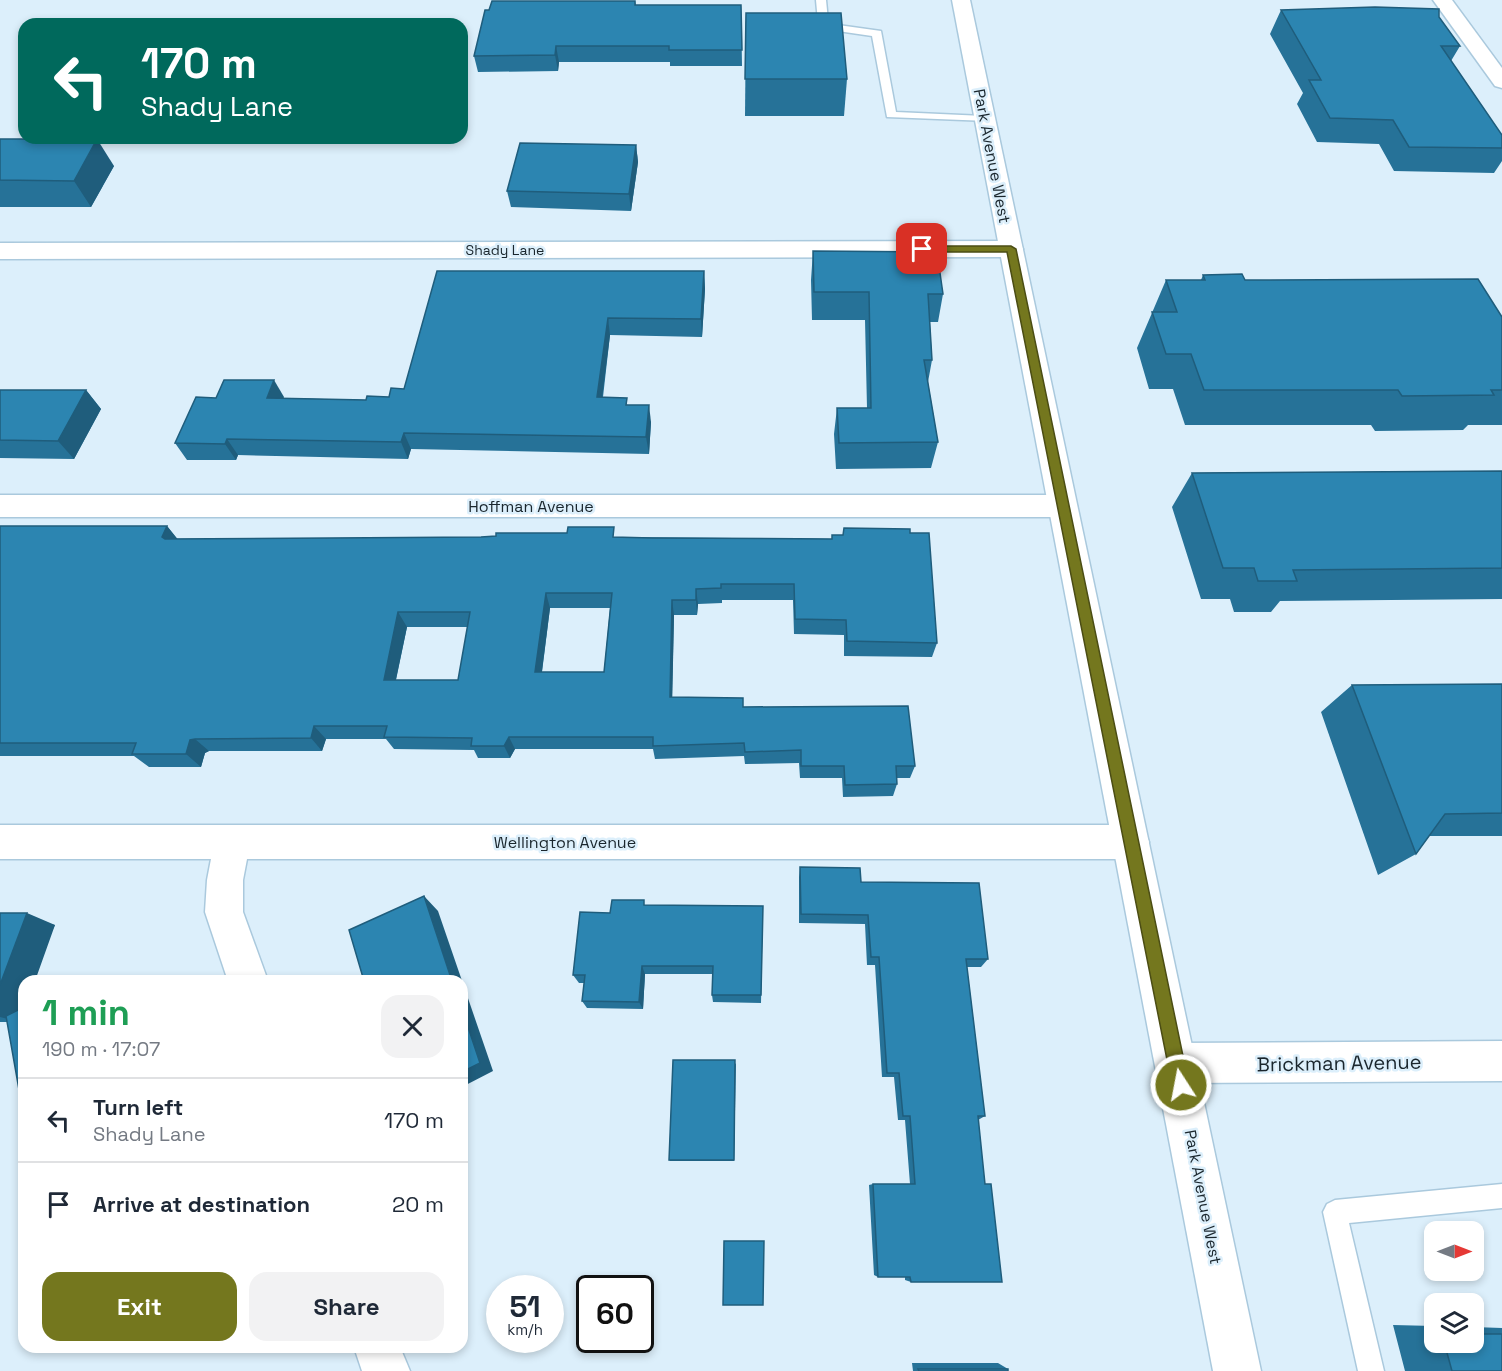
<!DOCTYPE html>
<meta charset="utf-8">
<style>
:root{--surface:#fff;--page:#f2f2f3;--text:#1f2937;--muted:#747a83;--line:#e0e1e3;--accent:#74771e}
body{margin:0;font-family:"Space Grotesk",sans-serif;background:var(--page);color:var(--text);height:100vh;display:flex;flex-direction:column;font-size:22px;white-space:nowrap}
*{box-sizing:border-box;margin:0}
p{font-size:20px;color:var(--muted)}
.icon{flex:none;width:33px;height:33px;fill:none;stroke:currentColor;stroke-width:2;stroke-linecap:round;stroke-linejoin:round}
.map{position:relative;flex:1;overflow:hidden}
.side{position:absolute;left:18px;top:975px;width:450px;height:378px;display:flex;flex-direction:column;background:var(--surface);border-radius:18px;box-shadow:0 3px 9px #0003}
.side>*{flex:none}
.top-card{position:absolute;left:18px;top:18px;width:450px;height:126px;border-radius:18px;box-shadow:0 3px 9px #0003;background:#00695c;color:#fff;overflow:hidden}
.needle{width:39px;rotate:90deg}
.controls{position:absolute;left:1424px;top:1221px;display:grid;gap:12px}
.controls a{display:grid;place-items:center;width:60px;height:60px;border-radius:12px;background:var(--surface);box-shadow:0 3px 9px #0003;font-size:30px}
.speed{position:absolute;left:486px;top:1275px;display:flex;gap:12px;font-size:30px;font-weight:700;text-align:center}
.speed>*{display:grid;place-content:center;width:78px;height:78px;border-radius:50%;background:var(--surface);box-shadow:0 3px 9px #0003;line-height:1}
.speed small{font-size:15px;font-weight:400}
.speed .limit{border:3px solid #111;border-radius:9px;background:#fff;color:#111}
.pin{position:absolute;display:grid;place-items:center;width:51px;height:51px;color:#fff;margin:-26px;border-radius:12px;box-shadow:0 3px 9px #0006}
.me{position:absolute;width:66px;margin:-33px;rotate:349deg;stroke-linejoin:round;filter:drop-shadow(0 0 4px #0008)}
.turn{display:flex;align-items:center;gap:21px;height:126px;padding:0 24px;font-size:27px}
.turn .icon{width:78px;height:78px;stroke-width:2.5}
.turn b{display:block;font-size:42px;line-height:51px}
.round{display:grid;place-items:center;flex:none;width:63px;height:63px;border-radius:18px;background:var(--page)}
.summary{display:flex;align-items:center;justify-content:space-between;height:102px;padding:0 24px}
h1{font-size:36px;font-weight:700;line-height:45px;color:#1e9e55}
.cta{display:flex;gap:12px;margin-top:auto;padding:12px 24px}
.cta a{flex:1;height:69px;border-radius:18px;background:var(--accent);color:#fff;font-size:24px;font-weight:700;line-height:69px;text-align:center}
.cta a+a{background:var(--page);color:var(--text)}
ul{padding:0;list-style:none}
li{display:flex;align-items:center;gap:18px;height:84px;padding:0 24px;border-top:2px solid var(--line)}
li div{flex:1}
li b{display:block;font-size:22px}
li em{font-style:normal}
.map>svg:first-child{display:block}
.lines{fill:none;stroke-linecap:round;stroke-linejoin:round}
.service-casing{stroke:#aac9dd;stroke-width:3}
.minor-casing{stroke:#aac9dd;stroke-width:3}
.primary-casing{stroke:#aac9dd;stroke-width:3}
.service{fill:#fff;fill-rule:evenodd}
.minor{fill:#fff;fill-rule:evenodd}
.primary{fill:#fff;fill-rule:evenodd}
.wall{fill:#267298;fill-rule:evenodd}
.shaded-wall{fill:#1f5d7c}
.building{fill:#2c85b1;stroke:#1f5d7c;stroke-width:1.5;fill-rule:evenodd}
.route{fill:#74771e;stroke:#4b4d14;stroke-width:1.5}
.labels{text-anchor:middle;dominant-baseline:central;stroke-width:5;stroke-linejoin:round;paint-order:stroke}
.far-street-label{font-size:14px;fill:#1a262d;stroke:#dceffb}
.street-label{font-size:16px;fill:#1a262d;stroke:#dceffb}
.near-street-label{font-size:20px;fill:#1a262d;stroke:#dceffb}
</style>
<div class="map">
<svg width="1502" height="1371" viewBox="0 0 1502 1371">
<rect width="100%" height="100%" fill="#dceffb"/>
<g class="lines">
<defs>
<g id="service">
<path d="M816,0h10l2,21 3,3 50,7 15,81 88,4 6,3 -2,2 -101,-4 -15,-81 -48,-7 -6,-7z"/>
<path d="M1502,1184v24l-153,15 35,148h-26l-35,-159 4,-8 8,-4z"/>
</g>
<g id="minor">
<path d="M1433,0h19l50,68v20l-7,-2z"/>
<path d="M1011,241l9,3 3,5 -3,5 -9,3 -1011,2v-16z"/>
<path d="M0,495h1062l10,3 5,8 -5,8 -10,3h-1062z"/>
<path d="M0,825h1131l13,5 5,12 -5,12 -13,5h-884l-4,21v32l25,69h-40l-23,-69 2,-32 4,-21h-211z"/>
<path d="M1502,1041v40l-325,2 -14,-6 -6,-14 6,-14 14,-6z"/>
<path d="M354,1347h46l10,24h-48z"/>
</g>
<path id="primary" d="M952,0h18l291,1371h-48z"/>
</defs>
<!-- service casing -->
<use href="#service" class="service-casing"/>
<!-- minor casing -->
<use href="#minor" class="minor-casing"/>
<!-- primary casing -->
<use href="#primary" class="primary-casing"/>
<!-- service -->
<use href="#service" class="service"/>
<!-- minor -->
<use href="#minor" class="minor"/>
<!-- primary -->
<use href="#primary" class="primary"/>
</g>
<!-- wall -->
<g class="wall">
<path d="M635,1l1,4h105l1,61h-72v-4h-111l-1,9 -80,1 -4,-16z"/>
<path d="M1281,10l158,7 21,29 -9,15 51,74v26l-8,12 -100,-2 -15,-27 -62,-2 -20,-38 6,-11 -33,-59z"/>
<path d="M746,13l101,66 -3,37h-99z"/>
<path d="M0,139l114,27 -23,41h-91z"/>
<path d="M636,145l2,17 -7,49 -120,-4 -4,-16z"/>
<path d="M813,251l130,43 -5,28h-8l2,38 -4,22 10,60 -7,26 -95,1 -2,-35 3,-26h30l-2,-88h-53l-1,-40z"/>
<path d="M704,271l1,18 -3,48 -92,-2 -7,62 25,8 23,17 -2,32 -238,-5 -3,10 -170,-4 -2,5h-49l-12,-17 109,-46 -1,1 83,2 23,-3 15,-8z"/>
<path d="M1203,275l42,5 257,37v108h-34l-5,5 -88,1 -4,-6h-186l-12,-36h-24l-12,-41 29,-68h35z"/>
<path d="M0,390h86l15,19 -27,50 -74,-1z"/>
<path d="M1502,471v128l-222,2 -9,11h-37l-4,-13h-29l-29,-92 20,-34z"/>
<path d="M0,526h167l10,13 439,-2 216,2v-4h11l1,-7 66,5 27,110 -5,14 -88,-1v-21l-50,-1 -1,-34h-71v3l-24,1 -1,11h-23l-2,82 71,10 172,59 -5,12h-13v6l-4,12 -50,1 -1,-19h-42l-1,-15 -54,1 -1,-8 -89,3 -2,-10h-138l-5,9h-32l-4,-8 -80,-1 -8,-10h-60l-4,12h-113l-4,2 -4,14h-52l-15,-11h-134zM550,608h60l-6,64h-62zM407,627h61l-10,53h-62z"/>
<path d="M1502,684v152h-73l-13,18 -38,21 -57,-163 31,-27z"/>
<path d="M800,867l61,15 127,77 -7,8h-14l18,149 -7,4 -67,162 -6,-2v-3h-27l-4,-2 -5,-90 4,-1h37l-5,-64h-7l-4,-43h-12l-7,-112h-8l-2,-41 -66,-1v-46z"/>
<path d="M646,905l117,1 -2,97 -48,-1 -1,-7 1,-21h-68l-2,35 -56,-1 -5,-7 2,-18h-5l-6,-8 37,-62z"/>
<path d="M0,913l55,12 -48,97h-7z"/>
<path d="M736,1063l-2,98h-64l-1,-1z"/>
<path d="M1393,1325l41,1v16h39v-15l29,1v43h-97z"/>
<path d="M912,1363h86l10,6v2h-117h22z"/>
</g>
<!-- shaded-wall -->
<g class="shaded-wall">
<path d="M556,46l3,16 -1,9 -3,-16z"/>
<path d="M97,139l17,27 -23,41 -17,-26z"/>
<path d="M636,145l2,17 -7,49 -2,-17z"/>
<path d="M704,271l1,18 -3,48 -1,-18z"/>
<path d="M608,318l2,17 -10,79 -3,-17z"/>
<path d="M274,380l10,17 -8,18 -9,-17z"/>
<path d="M86,390l15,19 -27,50 -16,-18z"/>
<path d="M649,405l2,17 -2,32 -3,-17z"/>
<path d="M404,433l7,16 -3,10 -7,-17z"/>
<path d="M227,439l11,16 -2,5 -11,-16z"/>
<path d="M167,526l13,16 -4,11 -14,-16z"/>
<path d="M696,589l2,15 -1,11 -1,-15z"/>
<path d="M546,593l4,15 -10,78 -5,-14z"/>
<path d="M672,600l2,15 -2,95 -2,-13z"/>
<path d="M398,612l9,15 -14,66 -9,-13z"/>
<path d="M314,726l12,13 -4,12 -11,-13z"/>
<path d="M509,737l6,12 -5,9 -6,-12z"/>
<path d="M195,739l14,12 -4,2 -4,14 -15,-13 4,-14z"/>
<path d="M424,896l14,15 55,160 -31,16v-106h-10z"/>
<path d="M27,913l28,12 -20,56h-11v30l-4,11 -20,-5v-32z"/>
<path d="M642,966l3,8 -2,35 -4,-7z"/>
</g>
<!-- building -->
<g class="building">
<path d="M492,1h143v4h106l1,45h-73v-4h-113l-1,9 -81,1 11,-46h4z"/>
<path d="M1375,7l64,2v8l21,29h-19l61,89v13l-93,-1 -16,-27 -63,-2 -21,-38h12l-40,-70z"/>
<path d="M746,13h95l6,66h-102z"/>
<path d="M0,139h97l-23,42 -74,-1z"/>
<path d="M520,143l116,2 -7,49 -122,-3z"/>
<path d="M813,251l124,1 6,42h-15l4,66h-8l14,82 -99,1 -2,-35h34l-2,-116h-55z"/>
<path d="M437,271h267l-3,48 -93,-1 -11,79 30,1 -1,7h23l-3,32 -242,-4 -3,9 -174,-3 -2,5 -50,-1 21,-46 20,1 8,-18h50l-7,18 99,2 1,-4 22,1 2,-9 13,1z"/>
<path d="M1242,274l3,6 233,-1 24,38v73h-11l3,5 -92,1 -4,-6h-194l-13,-36h-25l-14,-42h25l-11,-32h39l-2,-5z"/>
<path d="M0,390h86l-28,51 -58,-1z"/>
<path d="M1502,471v97l-209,2 4,11h-39l-4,-13h-31l-31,-95z"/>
<path d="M0,526h167l-5,11 3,2 316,-2 15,-1v-3h71l1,-6h46l-1,10 39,1 180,1v-4h11l1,-7 66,1v4h19l8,110 -90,-2 -1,-21 -51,-1 -1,-35h-73v4l-25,1v11h-24l-2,97 73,1v9l165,-1 7,60h-19l1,18 -52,1 -1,-19h-43v-16l-56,2 -1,-9 -91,3v-9h-144l-5,9h-33l1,-8 -88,-1 3,-11h-73l-3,12 -116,1 -5,1 -4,14h-54l4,-11h-136zM546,593h66l-8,79h-69zM398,612h72l-12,68h-74z"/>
<path d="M1502,684v129l-57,1 -29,40 -64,-169z"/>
<path d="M800,867l60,1 1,14 118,1 9,76h-22l19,157h-7l7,68h6l11,98h-91l-1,-5h-32l-5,-93h42l-5,-68h-7l-4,-43h-12l-8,-116h-8l-3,-42 -67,-1z"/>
<path d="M424,896l28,85h-88l-15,-51z"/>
<path d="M612,900h32v5l119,1 -2,89h-49l1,-29h-71l-3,36 -57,-1 3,-26h-12l7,-63 30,1z"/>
<path d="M0,913h27l-27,72z"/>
<path d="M24,1007v111l-18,-102z"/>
<path d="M462,1009l18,54 -18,9z"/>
<path d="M673,1060h62l-1,100h-65z"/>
<path d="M724,1241h40l-1,64h-40z"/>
<path d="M1473,1334h29v37h-50l-8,-29h29z"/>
<path d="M918,1369h90v2h-89z"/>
</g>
<!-- route -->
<path class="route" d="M919,246h92l5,3 173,836 -2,6 -6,3 -6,-3 -3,-6 -165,-833h-85l-3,-1z"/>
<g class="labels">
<!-- far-street labels -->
<g class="far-street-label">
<text x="505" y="250">Shady Lane</text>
</g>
<!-- street labels -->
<g class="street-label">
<text transform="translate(992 156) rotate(79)">Park Avenue West</text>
<text x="531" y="506">Hoffman Avenue</text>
<text x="565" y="842">Wellington Avenue</text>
<text transform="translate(1203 1197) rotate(79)">Park Avenue West</text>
</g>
<!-- near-street labels -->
<g class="near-street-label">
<text transform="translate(1339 1063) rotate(-1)">Brickman Avenue</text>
</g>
</g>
</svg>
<div class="controls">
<a><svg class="needle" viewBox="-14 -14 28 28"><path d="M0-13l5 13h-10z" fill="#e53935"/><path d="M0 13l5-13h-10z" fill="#747a83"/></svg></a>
<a><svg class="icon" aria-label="layers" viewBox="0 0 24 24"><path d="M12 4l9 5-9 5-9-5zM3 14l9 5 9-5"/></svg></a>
</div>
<div class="speed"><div>51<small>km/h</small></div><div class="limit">60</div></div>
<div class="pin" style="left:922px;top:249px;background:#d93025"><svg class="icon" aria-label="arrive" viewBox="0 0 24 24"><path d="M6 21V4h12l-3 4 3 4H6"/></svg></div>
<svg class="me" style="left:1181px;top:1085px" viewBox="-20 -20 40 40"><circle r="17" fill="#74771e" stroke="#fff" stroke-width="3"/><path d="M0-11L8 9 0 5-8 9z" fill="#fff"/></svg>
<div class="top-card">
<div class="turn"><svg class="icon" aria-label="left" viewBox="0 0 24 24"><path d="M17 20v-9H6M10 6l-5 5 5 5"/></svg><div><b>170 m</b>Shady Lane</div></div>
</div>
<section class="side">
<div class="summary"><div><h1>1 min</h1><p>190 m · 17:07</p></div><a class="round"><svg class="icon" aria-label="close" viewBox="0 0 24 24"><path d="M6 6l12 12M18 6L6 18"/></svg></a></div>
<ul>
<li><svg class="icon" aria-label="left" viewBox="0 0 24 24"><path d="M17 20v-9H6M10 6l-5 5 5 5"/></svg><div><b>Turn left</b><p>Shady Lane</p></div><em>170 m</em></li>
<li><svg class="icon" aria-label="arrive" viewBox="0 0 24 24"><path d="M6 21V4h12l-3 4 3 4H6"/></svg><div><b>Arrive at destination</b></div><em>20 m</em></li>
</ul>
<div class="cta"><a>Exit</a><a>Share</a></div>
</section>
</div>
